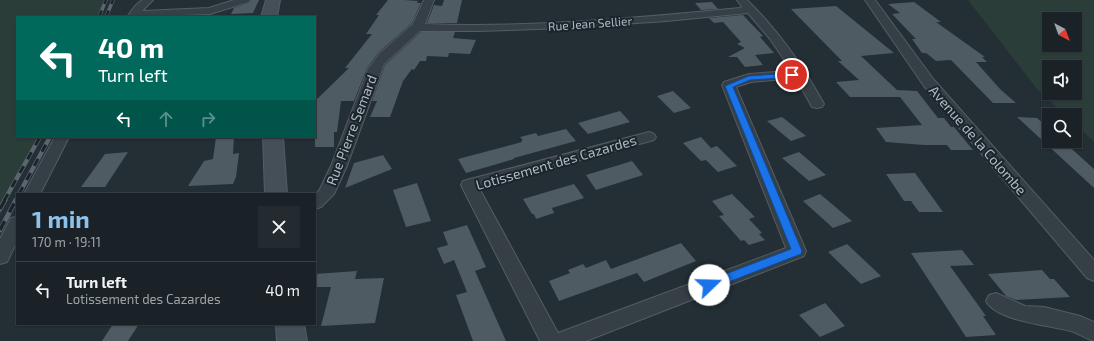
<!DOCTYPE html>
<meta charset="utf-8">
<style>
:root{--surface:#1a2228;--page:#232a30;--text:#f1f3f6;--muted:#9fa4a8;--line:#383f45;--accent:#8dc2ea}
body{margin:0;font-family:"Exo 2",sans-serif;background:var(--page);color:var(--text);height:100vh;display:flex;flex-direction:column;font-size:15px;white-space:nowrap}
*{box-sizing:border-box;margin:0}
p{font-size:13px;color:var(--muted)}
.icon{flex:none;width:22px;height:22px;fill:none;stroke:currentColor;stroke-width:2;stroke-linecap:round;stroke-linejoin:round}
.map{position:relative;flex:1;overflow:hidden}
.drawer{position:absolute;left:16px;top:193px;width:300px;height:132px;display:flex;flex-direction:column;background:var(--surface);border-radius:0px;box-shadow:0 1px 3px #0004,0 0 0 1px var(--line)}
.drawer>*{flex:none}
.banner{position:absolute;left:16px;top:16px;width:300px;height:122px;border-radius:0px;box-shadow:0 1px 3px #0004,0 0 0 1px var(--line);background:#00695c;color:#fff;overflow:hidden}
.needle{width:26px;rotate:139deg}
.buttons{position:absolute;left:1042px;top:12px;display:grid;gap:8px}
.buttons a{display:grid;place-items:center;width:40px;height:40px;border-radius:0px;background:var(--surface);box-shadow:0 1px 3px #0004,0 0 0 1px var(--line);font-size:20px}
.pin{position:absolute;display:grid;place-items:center;width:34px;height:34px;color:#fff;margin:-17px;border:2px solid #fff;border-radius:50%;box-shadow:0 1px 4px #0007}
.me{position:absolute;width:44px;margin:-22px;rotate:69deg;stroke-linejoin:round;filter:drop-shadow(0 0 3px #0008)}
.turn{display:flex;align-items:center;gap:14px;height:84px;padding:0 16px;font-size:18px}
.turn .icon{width:52px;height:52px;stroke-width:2.5}
.turn b{display:block;font-size:28px;line-height:34px}
.lanes{display:flex;align-items:center;height:38px;padding:0 16px;background:#0003;justify-content:center;gap:20px;direction:ltr}
.lanes .off{opacity:.35}
.round{display:grid;place-items:center;flex:none;width:42px;height:42px;border-radius:0px;background:var(--page)}
.head{display:flex;align-items:center;justify-content:space-between;height:68px;padding:0 16px}
h1{font-size:24px;font-weight:700;line-height:30px;color:var(--accent)}
ul{padding:0;list-style:none}
li{display:flex;align-items:center;gap:12px;height:56px;padding:0 16px;border-top:1px solid var(--line)}
li div{flex:1}
li b{display:block;font-size:15px}
li em{font-style:normal}
.map>svg:first-child{display:block}
.green{fill:#2a3d39;fill-rule:evenodd}
.building{fill:#4e5b63}
.lines{fill:none;stroke-linecap:round;stroke-linejoin:round}
.minor-casing{stroke:#535d63;stroke-width:2}
.secondary-casing{stroke:#535d63;stroke-width:2}
.minor{fill:#363f45;fill-rule:evenodd}
.secondary{fill:#444f58;fill-rule:evenodd}
.rail-far2-casing{stroke:#5a666e;stroke-width:3.5}
.rail-far1-casing{stroke:#5a666e;stroke-width:4.5}
.rail-casing{stroke:#5a666e;stroke-width:5}
.rail-far2{stroke:#1b242a;stroke-width:2.5;stroke-dasharray:7;stroke-linecap:butt}
.rail-far1{stroke:#1b242a;stroke-width:3;stroke-dasharray:8;stroke-linecap:butt}
.rail{stroke:#1b242a;stroke-width:3.5;stroke-dasharray:10;stroke-linecap:butt}
.route{fill:#1a73e8;stroke:#114b97}
.labels{text-anchor:middle;dominant-baseline:central;stroke-width:4;stroke-linejoin:round;paint-order:stroke}
.far-street-label{font-size:12px;fill:#b0bac2;stroke:#1b242a}
.street-label{font-size:14px;fill:#b0bac2;stroke:#1b242a}
</style>
<div class="map">
<svg width="1094" height="341" viewBox="0 0 1094 341">
<rect width="100%" height="100%" fill="#232e35"/>
<!-- green -->
<g class="green">
<path d="M0,0h105l-8,17h-80v120h24l-41,78z"/>
<path d="M968,0h126v142l-19,-18v-9h-10l-28,-26zM1049,19h26v26h-26zM1049,67h26v26h-26z"/>
</g>
<!-- building -->
<g class="building">
<path d="M251,0h8l-6,13 -22,1 3,-6 15,-5z"/>
<path d="M388,0h16l14,1 -1,2h4l-9,20 -33,29 -12,16 -13,33h-13l-4,31h-3v15h-19v-46l34,-33h-4l27,-34h-6l13,-19h-3z"/>
<path d="M444,0h18l-5,23h-30l7,-18 8,1z"/>
<path d="M712,2l6,7 -17,1 -6,-7z"/>
<path d="M914,2l27,20h-5l49,35h-3l5,5h-11l24,27 16,14h-23l-42,-43 -15,1 -10,-8h-4l-10,-14h4l-24,-25 8,-1 -12,-9z"/>
<path d="M836,6l58,47 -33,3 36,34 20,1 21,27h6l7,9h3l19,23h-22l-4,-5h-23l-38,-3 -10,-14 46,-3 -22,-28h-50l-14,-15 23,-2 -21,-19h4l-51,-52z"/>
<path d="M743,15l20,21 -3,1 14,16 -19,2 8,10 -18,2 -8,-10h-9l17,-9 -8,-4 4,-2 -18,-20 -9,1 -5,-5z"/>
<path d="M421,32h34l-2,6 23,2 -6,14 -21,-1 -1,4 -21,-1 -1,5h-6l-6,9 -2,-1 -9,12 -13,36h-20l7,-16h-5l13,-36z"/>
<path d="M673,91l18,17 -17,5 -17,-17z"/>
<path d="M620,111l10,11 -42,12 -10,-11z"/>
<path d="M782,117l24,19 -15,5 -24,-20z"/>
<path d="M1017,117l20,1 12,10v13h14l31,28v19z"/>
<path d="M566,129l10,12 -62,17v1l-48,14 -8,-14 64,-17 -1,-1 2,-1 -3,-3 16,-4 2,3z"/>
<path d="M216,137h18l-1,17 6,-1 -3,24 -3,7 -45,2 16,-25 9,-2z"/>
<path d="M701,137l10,11 6,-2 20,20 -19,6 -12,-12 -5,1 -18,-18z"/>
<path d="M128,152l-23,35h-24l24,-33z"/>
<path d="M799,152l27,23 -17,6 -27,-23z"/>
<path d="M383,155l9,14 -47,19 9,-25z"/>
<path d="M632,161l11,14 -47,15 -10,-15z"/>
<path d="M915,173l28,39h-24l-8,-11h-7l-18,-27z"/>
<path d="M417,183l14,38 -25,6 -13,-37z"/>
<path d="M574,184l10,14 -32,10 2,5 -18,6 -2,-5h-2l-9,-15z"/>
<path d="M732,194l23,23 -6,2 13,14 -3,1 6,6 -16,5 -5,-5 -3,1 -22,-25 5,-1 -12,-14z"/>
<path d="M820,194l32,27 -19,7 -30,-27z"/>
<path d="M467,225l19,42 -11,4 31,70h-33l-17,-46 11,-3 -13,-32 -10,4 -7,-16 11,-3 -5,-13z"/>
<path d="M681,243l15,18 -52,21 -7,-9 -78,28 -10,-20 21,-8 -2,-3 15,-6 3,4 20,-8 5,9z"/>
<path d="M847,244l34,32 -20,8 -33,-32z"/>
<path d="M962,250l12,15 -24,1 36,50h-3l13,19 -30,2 -55,-84z"/>
<path d="M1042,270l8,9h4l16,18 -54,3 -10,-4 -18,-22z"/>
<path d="M357,271l-2,8 29,-1 -9,45 -54,3 10,-39h-16v-13z"/>
<path d="M825,303l20,23 -25,11 -21,-22z"/>
<path d="M113,324h26l-11,17h-26z"/>
</g>
<g class="lines">
<defs>
<g id="minor">
<path d="M142,0h11l-11,11 67,-3 25,-8h16l-1,2 -39,12 -83,3 8,-11z"/>
<path d="M424,0h10l-9,24c105,4 211,-6 315,-16l2,-1 -5,-7h10c31,30 56,66 77,104l-2,3 -5,1 -5,-1 -16,-29 -45,4 -15,5 70,164 -2,5 -218,85h-46l-79,-156 2,-4 186,-49 5,2 2,3 -2,3 -175,48 79,145 228,-85 -64,-163 2,-3 25,-8 43,-3 -22,-32 -22,-26 -82,8 -102,7 -86,3h-58l-36,33 -37,102 -13,28 -13,13 -6,2v-15l4,-3 12,-25 37,-97 12,-16 33,-29z"/>
<path d="M865,0h10l59,80 160,180v21l-7,-3 -163,-192z"/>
<path d="M55,137h14l-29,57h-16z"/>
<path d="M17,217v24l-10,21 -7,2v-25l11,-21z"/>
<path d="M996,293l29,13 19,1 36,9 14,6v19c-7,-2 -13,-6 -20,-9 -22,-7 -77,-10 -88,-31l3,-6z"/>
</g>
<g id="secondary">
<path d="M266,0h14l-3,17h-16z"/>
<path d="M263,137h20l4,57h-22z"/>
<path d="M276,324h28l3,17h-30z"/>
</g>
</defs>
<!-- minor casing -->
<use href="#minor" class="minor-casing"/>
<!-- secondary casing -->
<use href="#secondary" class="secondary-casing"/>
<!-- minor -->
<use href="#minor" class="minor"/>
<!-- secondary -->
<use href="#secondary" class="secondary"/>
<defs>
<g id="rail-far2">
<path d="M99,17l7,-17"/>
<path d="M106,17l7,-17"/>
</g>
<g id="rail-far1">
<path d="M19,194l31,-57"/>
<path d="M4,201l36,-64"/>
<path d="M16,201l1,-2"/>
</g>
<g id="rail">
<path d="M0,209l5,-9"/>
<path d="M0,230l16,-30"/>
</g>
</defs>
<!-- rail-far2 casing -->
<use href="#rail-far2" class="rail-far2-casing"/>
<!-- rail-far1 casing -->
<use href="#rail-far1" class="rail-far1-casing"/>
<!-- rail casing -->
<use href="#rail" class="rail-casing"/>
<!-- rail-far2 -->
<use href="#rail-far2" class="rail-far2"/>
<!-- rail-far1 -->
<use href="#rail-far1" class="rail-far1"/>
<!-- rail -->
<use href="#rail" class="rail"/>
</g>
<!-- route -->
<path class="route" d="M792,73l4,2 -1,2 -45,3 -17,7 69,164 -1,3 -88,34 -4,1 -4,-1 -1,-3 1,-3 86,-33 -66,-163 24,-10z"/>
<g class="labels">
<!-- far-street labels -->
<g class="far-street-label">
<text transform="translate(590 23) rotate(-4)">Rue Jean Sellier</text>
</g>
<!-- street labels -->
<g class="street-label">
<text transform="translate(351 130) rotate(-69)">Rue Pierre Semard</text>
<text transform="translate(978 140) rotate(49)">Avenue de la Colombe</text>
<text transform="translate(556 162) rotate(-16)">Lotissement des Cazardes</text>
</g>
</g>
</svg>
<div class="buttons">
<a><svg class="needle" viewBox="-14 -14 28 28"><path d="M0-13l5 13h-10z" fill="#e53935"/><path d="M0 13l5-13h-10z" fill="#9fa4a8"/></svg></a>
<a><svg class="icon" aria-label="sound" viewBox="0 0 24 24"><path d="M4 9h4l5-4v14l-5-4H4zM17 9q2 3 0 6"/></svg></a>
<a><svg class="icon" aria-label="search" viewBox="0 0 24 24"><circle cx="10" cy="10" r="6"/><path d="M15 15l6 6"/></svg></a>
</div>
<div class="pin" style="left:792px;top:75px;background:#d93025"><svg class="icon" aria-label="arrive" viewBox="0 0 24 24"><path d="M6 21V4h12l-3 4 3 4H6"/></svg></div>
<svg class="me" style="left:709px;top:285px" viewBox="-20 -20 40 40"><circle r="19" fill="#fff"/><path d="M0-13L10 11 0 6-10 11z" fill="#1a73e8"/></svg>
<div class="banner">
<div class="turn"><svg class="icon" aria-label="left" viewBox="0 0 24 24"><path d="M17 20v-9H6M10 6l-5 5 5 5"/></svg><div><b>40 m</b>Turn left</div></div>
<div class="lanes"><svg class="icon" aria-label="left" viewBox="0 0 24 24"><path d="M17 20v-9H6M10 6l-5 5 5 5"/></svg><svg class="icon off" aria-label="ahead" viewBox="0 0 24 24"><path d="M12 20V5M6 11l6-6 6 6"/></svg><svg class="icon off" aria-label="right" viewBox="0 0 24 24"><path d="M7 20v-9h11M14 6l5 5-5 5"/></svg></div>
</div>
<section class="drawer">
<div class="head"><div><h1>1 min</h1><p>170 m · 19:11</p></div><a class="round"><svg class="icon" aria-label="close" viewBox="0 0 24 24"><path d="M6 6l12 12M18 6L6 18"/></svg></a></div>
<ul>
<li><svg class="icon" aria-label="left" viewBox="0 0 24 24"><path d="M17 20v-9H6M10 6l-5 5 5 5"/></svg><div><b>Turn left</b><p>Lotissement des Cazardes</p></div><em>40 m</em></li>
</ul>
</section>
</div>
